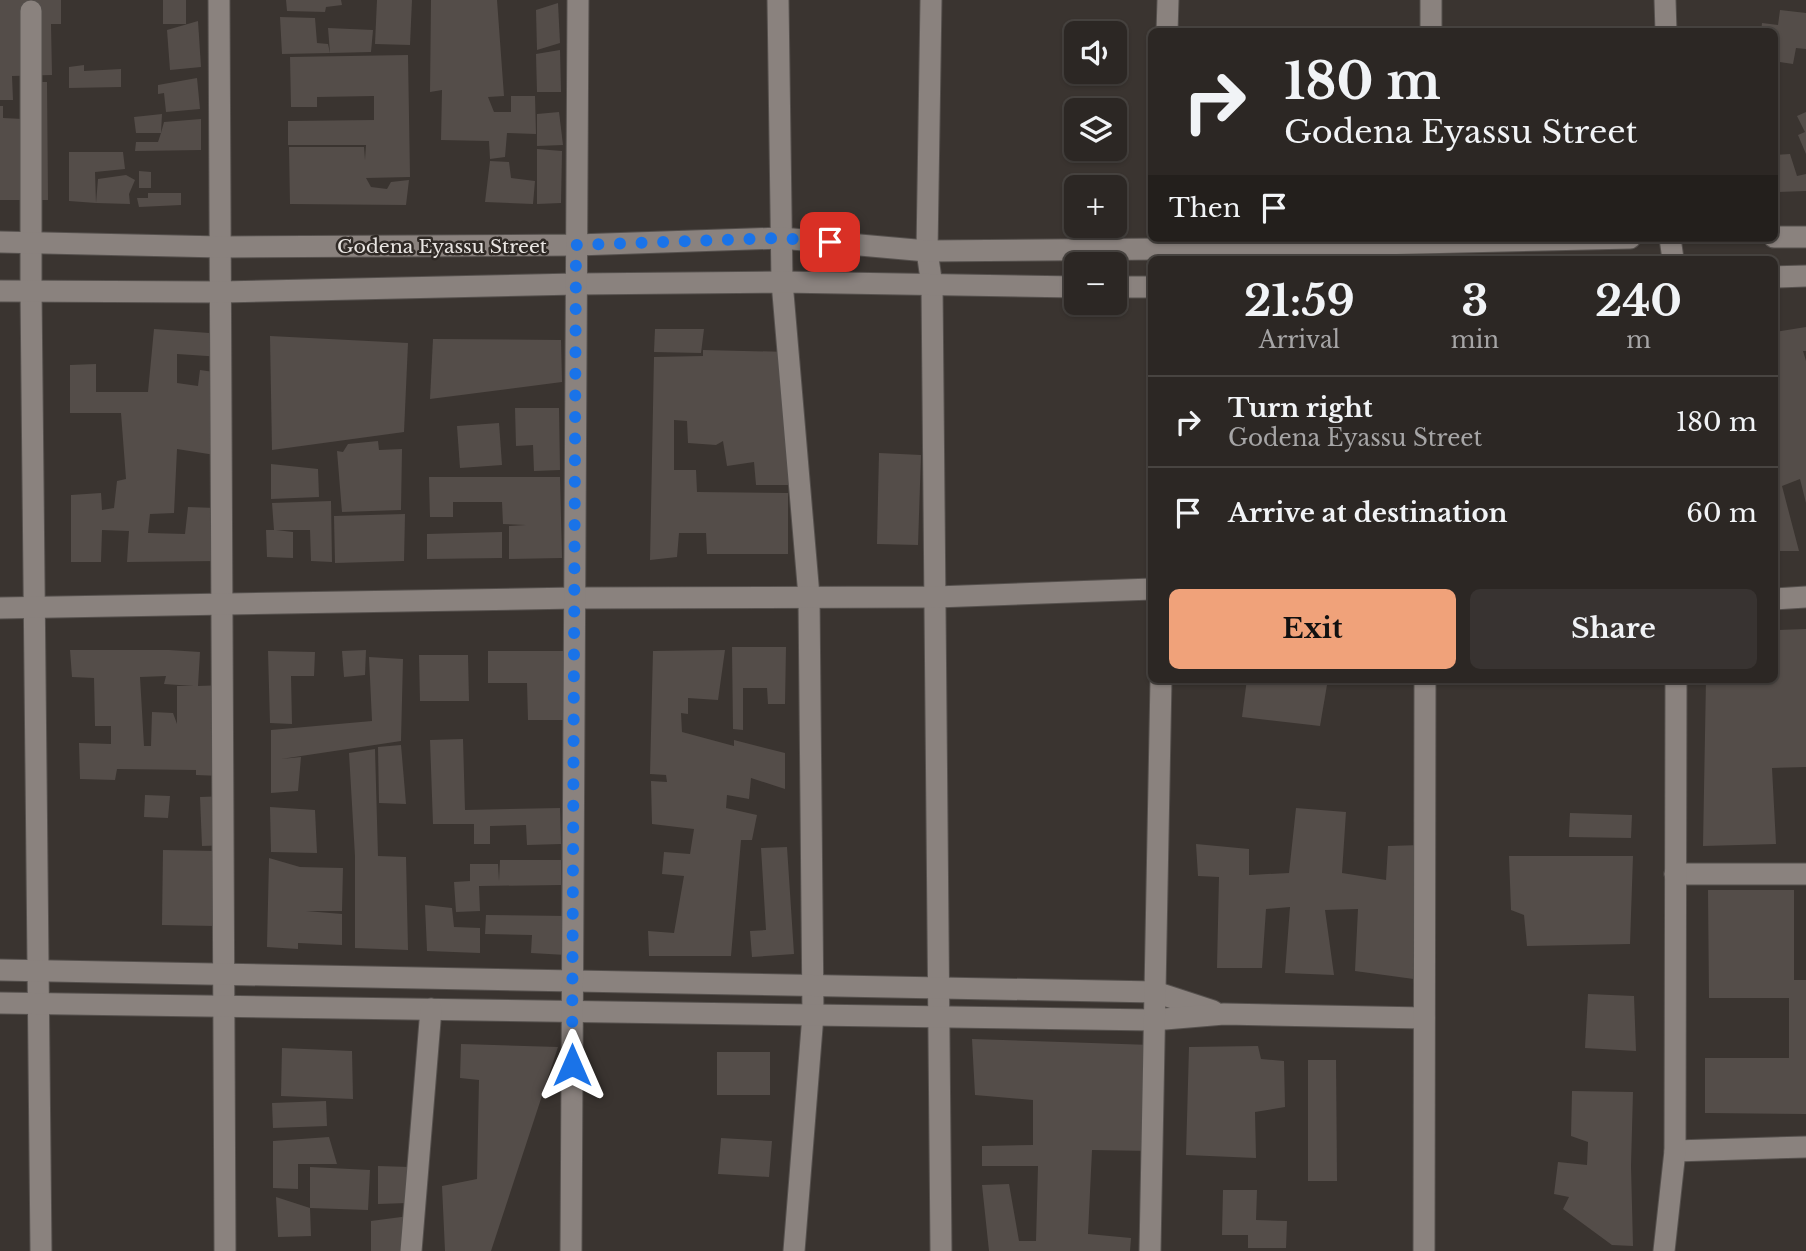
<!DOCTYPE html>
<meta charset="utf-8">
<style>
:root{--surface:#2c2724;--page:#383331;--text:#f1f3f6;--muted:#a6a5a6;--line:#484441;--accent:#f0a27a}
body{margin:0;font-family:"Libre Baskerville",serif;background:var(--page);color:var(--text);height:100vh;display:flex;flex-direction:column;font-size:26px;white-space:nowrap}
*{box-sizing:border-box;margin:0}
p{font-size:23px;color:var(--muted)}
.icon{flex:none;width:38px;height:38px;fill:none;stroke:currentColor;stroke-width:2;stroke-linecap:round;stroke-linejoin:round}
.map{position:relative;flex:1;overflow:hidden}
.panel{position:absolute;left:1148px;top:256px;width:630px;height:427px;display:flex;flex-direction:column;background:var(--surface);border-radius:10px;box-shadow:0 2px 5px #0004,0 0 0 2px var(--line)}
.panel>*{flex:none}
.banner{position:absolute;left:1148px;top:28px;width:630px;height:214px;border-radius:10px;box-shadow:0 2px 5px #0004,0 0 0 2px var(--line);background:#2c2724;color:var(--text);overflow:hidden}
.controls{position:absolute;left:1064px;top:21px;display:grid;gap:14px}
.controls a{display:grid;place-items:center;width:63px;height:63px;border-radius:10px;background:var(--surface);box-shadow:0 2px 5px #0004,0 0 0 2px var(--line);font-size:35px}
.pin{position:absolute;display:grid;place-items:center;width:60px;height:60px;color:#fff;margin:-30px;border-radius:14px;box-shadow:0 4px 10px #0006}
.me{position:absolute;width:77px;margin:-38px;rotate:0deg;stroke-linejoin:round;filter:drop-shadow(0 0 5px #0008)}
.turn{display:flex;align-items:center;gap:24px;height:147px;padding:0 21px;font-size:32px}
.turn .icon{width:91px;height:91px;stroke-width:2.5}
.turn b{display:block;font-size:49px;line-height:60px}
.then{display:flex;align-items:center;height:66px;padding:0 21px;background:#0003;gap:14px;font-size:26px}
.eta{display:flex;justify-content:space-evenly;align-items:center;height:119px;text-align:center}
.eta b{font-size:42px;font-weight:700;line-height:49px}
.primary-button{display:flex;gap:14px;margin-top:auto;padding:14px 21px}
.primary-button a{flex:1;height:80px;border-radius:10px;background:var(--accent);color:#111;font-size:28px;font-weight:700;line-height:80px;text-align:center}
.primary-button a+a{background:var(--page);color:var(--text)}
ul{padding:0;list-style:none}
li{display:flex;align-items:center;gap:21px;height:91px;padding:0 21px;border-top:2px solid var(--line)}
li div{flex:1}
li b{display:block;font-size:26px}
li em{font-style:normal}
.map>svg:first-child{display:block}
.building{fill:#544d49;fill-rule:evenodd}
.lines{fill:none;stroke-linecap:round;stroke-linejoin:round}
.minor-casing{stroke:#55504d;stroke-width:23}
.minor{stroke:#8a827e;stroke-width:21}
.route{stroke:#1a73e8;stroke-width:12;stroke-dasharray:0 21.6}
.labels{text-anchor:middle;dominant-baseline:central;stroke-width:5;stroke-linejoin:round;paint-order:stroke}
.street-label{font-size:19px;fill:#e9e5e2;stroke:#302a26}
</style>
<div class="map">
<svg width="1806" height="1251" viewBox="0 0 1806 1251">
<rect width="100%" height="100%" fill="#3a3430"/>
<!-- building -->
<g class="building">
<path d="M0,0h61v24h-10l1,51 -40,1 1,24h-13z"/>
<rect x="163" y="0" width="23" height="24"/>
<path d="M286,0h55l1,5 -16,2 -1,5 -38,-1z"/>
<path d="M377,0h35l-2,45 -35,-1z"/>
<path d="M431,0h66l7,96 -16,1 6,15h17v-16h24l1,38 -29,-1 -2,24 -15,2 -1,-18 -48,-1 1,-50 -12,2z"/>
<path d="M558,3l2,40 -23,7 -1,-40z"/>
<path d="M1780,10l26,3v36l-10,-1 -3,16 -19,-3v-29h-13l1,-9 16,2z"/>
<path d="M280,17l35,1 2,25 11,1 2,9 -48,1z"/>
<path d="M198,21l3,46 -31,3 -3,-40z"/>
<path d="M328,28l45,2 -2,22 -41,1z"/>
<path d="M560,50l1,42h-24l-1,-38z"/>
<path d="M408,55l2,122 -44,1 5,9 16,2 4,-7 18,-2 -3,25 -116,-1 -1,-57h75l1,13 1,-15h-78v-24l86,-1v-24l-57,1v10h-26l-1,-50z"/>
<path d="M84,65v6l37,-2v18l-52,1v-21z"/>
<path d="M197,78l3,31 -34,3 -2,-19 -6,1v-9z"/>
<path d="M22,82h25l1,118h-48v-94h3v12l20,1z"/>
<path d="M559,112l4,33 -26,1v-32z"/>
<path d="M1806,112v42l-8,-19 7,-3 -8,-16z"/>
<path d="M162,114l-1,19 3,-11 37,-3v31l-66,1 1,-9h22l3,-9h-25l-2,-16z"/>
<path d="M537,149l25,2 -1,52 -24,1z"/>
<path d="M69,152h54l2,17 -30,3 1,31 -27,-2z"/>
<path d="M1790,154l7,22 9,-2v17l-32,1v-37z"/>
<path d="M490,161l19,1 2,16 24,3 -2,23 -48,-2z"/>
<path d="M139,171l12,1v16h-12z"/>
<path d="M126,175l9,5 -6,14 1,10 -34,-1 2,-24z"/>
<path d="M148,193h33v12l-42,2 -2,-9h11z"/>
<path d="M1806,327v24h-3l3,10v142l-6,-24 -18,7 17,65h-24l-1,-219z"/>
<path d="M154,329l69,5 -1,23 -45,-3v29l21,3 2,-16 21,3 -6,82 -38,-6 -3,64 -24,1 -2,19 37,1 3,-27 28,1 2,53 -91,1 2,-31 -27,-1 -1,32h-30v-67l30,-2 1,17 12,-2 3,-27 9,-2 -5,-66h-51v-48l26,-1v28h52z"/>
<path d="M655,329h49l-3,24 -47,-1z"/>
<path d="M270,336l138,7 -4,89 -132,18z"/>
<path d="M433,339l128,1 1,42 -132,17z"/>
<path d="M703,350l87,2 -1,133h-33l-2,-23 -27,4 -4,-25 -7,4 -28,-2 -1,-22 -13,-1v50h22l1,22 91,1v61h-81l-1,-21h-27l-2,24 -27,3 4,-203 49,-1z"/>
<path d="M515,408h44l1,62 -26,1 -1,-26 -17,1z"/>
<path d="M499,423l3,42 -42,3 -3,-42z"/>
<path d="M378,441l1,9 23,-1 -1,61 -59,2 -5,-61 6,1 5,-8z"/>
<path d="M879,453l42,2 -3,90 -41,-1z"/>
<path d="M271,464l47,5 1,28 -48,2z"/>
<path d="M429,477h131l2,81 -53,1v-33l17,-1 -23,-1 -1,-22h-49v15h-23z"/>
<path d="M331,501l1,61 -21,-1 -1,-31h-34l17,2v26l-26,-1 -1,-27h8l-2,-27z"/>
<path d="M405,514l-1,47 -69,2 -1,-47z"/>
<path d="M502,532v26l-75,1v-25z"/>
<path d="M1806,629v138l-34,1 4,76 -73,2 3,-167h68v-49z"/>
<path d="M732,647h54l-1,57h-17l-1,-16h-24v42l-10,-1z"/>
<path d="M70,650h99l31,2 -2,34 27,-1 -4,91 -25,-1v-5l-79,-1 -2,11 -35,-1 -1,-36 32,1v-18h-16l-1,-48 -22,-1zM166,676l-2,8 30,2h-17v38l-4,-11 -21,-1 -1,34h-7l-4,-69z"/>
<path d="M366,650l-1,25 -21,2 -2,-26z"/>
<path d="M725,650l-7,50 -30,-2v16l-7,-1 1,19 52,14v-6l51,13v36l-34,-11 -2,21 -22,-4 -1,13 31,7 -5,25h-11l-10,116h-82l-1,-25 26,2 10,-57 -22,-2 2,-22 26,2 4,-25 -42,-5 -1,-43 16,1 -1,-7 -16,-1 3,-123z"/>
<path d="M268,651l47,1 -1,24h-23l1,48 -22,-1z"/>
<path d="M488,651h76l1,69h-37l-1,-37h-39z"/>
<path d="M419,655h49l1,46h-49z"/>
<path d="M369,657l34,2 -2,82 -120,18 20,-2 -3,34 -27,2v-63l101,-9z"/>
<path d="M1247,679h81l-8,47 -78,-9z"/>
<path d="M463,739l2,71 95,-2 1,36 -34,1 -1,-20 -36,1v18h-16v-20h-41l-3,-84z"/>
<path d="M401,745l5,59 -27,-1 -1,-56z"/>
<path d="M375,749l3,107 28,1 2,93 -53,-2v-92l-6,-103z"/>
<path d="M145,795l25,1 -2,22 -24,-1z"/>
<path d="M228,796l2,49 -28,1 -2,-49z"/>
<path d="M270,807l45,3 2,43 -46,-1z"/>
<path d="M1296,808l50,4 -4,61 44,7 2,-34 33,-1v135l-66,-9 3,-62 -33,1 9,65 -49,-2 5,-66 -24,2 -4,59h-45l2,-91 -21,-1 -2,-32 53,5v26l40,-2z"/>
<path d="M1570,813l62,2 -1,23 -62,-1z"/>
<path d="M787,847l7,107 -42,3 -2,-26 16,-1 -5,-82z"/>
<path d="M163,850l53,1 -1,75 -53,-1z"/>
<path d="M1509,856h124l-3,88 -103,2 -3,-31 -13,-5z"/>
<path d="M269,858l31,9 43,1 -1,43h-36l36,3v31l-44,-2v6l-31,-2z"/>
<path d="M500,860h61v25l-82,1 1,25 -24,1 -2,-30 16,-1v-17h28l1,17z"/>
<path d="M1708,890h86v90h12v134l-101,-1v-55h84v-60h-80z"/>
<path d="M425,905l27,3 2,19 26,1v25l-53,-2z"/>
<path d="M486,915l82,1 -2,39 -35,-2 1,-18 -47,-1z"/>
<path d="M1588,994l46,2 2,55 -51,-3z"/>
<path d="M972,1039l180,6v106l-60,-1 -4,84 43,4 -1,13h-141l-7,-66 27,-1 10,57h17l2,-75h-56v-20l51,-1v-45l-58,-5z"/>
<path d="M461,1044l97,3 -67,204h-46l-3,-65 35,-7 2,-99 -19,-2z"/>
<path d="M1258,1046l3,13 23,2 1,46 -30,5 1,46 -70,-3 3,-108z"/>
<path d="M282,1048l70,3 1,48 -72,-3z"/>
<rect x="717" y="1052" width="53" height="43"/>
<path d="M1308,1060h28l1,121h-29z"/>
<path d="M1572,1091l61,1 -2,74 2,80 -21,-1 -49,-36 6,-12 -15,-3 4,-32 29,3 1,-23 -17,-6z"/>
<path d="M326,1101l1,25 -54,2 -1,-25z"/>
<path d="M329,1137l8,27h-39v25l-25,-1v-47z"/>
<path d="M721,1138l51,3 -3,36 -51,-3z"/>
<path d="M378,1166l32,1 -3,36 -29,1z"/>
<path d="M310,1167l60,3 -2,40 -58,-2 1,28 -33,1 -2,-40 34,11z"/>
<path d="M1223,1190h34l-1,30 31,1 -1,27h-38v-13h-26z"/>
<path d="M409,1216v35h-38v-30z"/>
</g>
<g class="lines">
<defs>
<g id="minor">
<path d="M219,0l6,1251"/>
<path d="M778,0l4,282 27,314 4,419 -19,236"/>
<path d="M931,0l-4,251 5,35 9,965"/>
<path d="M1665,0l1,32"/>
<path d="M31,11v280l10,960"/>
<path d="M1167,32l1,-32"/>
<path d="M1431,32v-32"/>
<path d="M1774,237h32"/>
<path d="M1670,238l3,21"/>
<path d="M0,242l221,5 356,-2 204,-7 146,13 234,-2 469,-11"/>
<path d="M1774,277l32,-1"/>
<path d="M1115,287h37"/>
<path d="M0,291l221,1 355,-8 206,-2 294,5"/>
<path d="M1774,599l32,-2"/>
<path d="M0,608l575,-10 361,-1 216,-8"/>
<path d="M1675,874h131"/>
<path d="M0,970l1155,22 58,19"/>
<path d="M0,1003l1153,17 71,-6 200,4"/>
<path d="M1675,1151l131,-4"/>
<path d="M411,1251l20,-242"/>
<path d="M571,1251l7,-1251"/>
<path d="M1150,1251l11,-572"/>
<path d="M1424,1251l1,-572"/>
<path d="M1664,1251l11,-100 1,-472"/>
</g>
</defs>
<!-- minor casing -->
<use href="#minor" class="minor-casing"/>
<!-- minor -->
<use href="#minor" class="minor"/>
</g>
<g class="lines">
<!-- route -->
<path class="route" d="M572,1065l4,-820 205,-7 49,4"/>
</g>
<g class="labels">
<!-- street labels -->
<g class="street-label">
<text x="442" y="246">Godena Eyassu Street</text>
</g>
</g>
</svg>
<div class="controls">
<a><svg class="icon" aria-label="sound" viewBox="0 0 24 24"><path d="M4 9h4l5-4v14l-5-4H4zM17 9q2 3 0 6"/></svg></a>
<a><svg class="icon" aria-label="layers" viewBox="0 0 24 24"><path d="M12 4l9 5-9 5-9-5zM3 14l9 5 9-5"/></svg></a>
<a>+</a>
<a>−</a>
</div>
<div class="pin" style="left:830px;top:242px;background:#d93025"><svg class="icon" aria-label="arrive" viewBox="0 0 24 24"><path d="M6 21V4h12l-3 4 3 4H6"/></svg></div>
<svg class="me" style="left:572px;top:1065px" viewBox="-20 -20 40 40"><path d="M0-17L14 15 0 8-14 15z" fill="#1a73e8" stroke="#fff" stroke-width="4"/></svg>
<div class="banner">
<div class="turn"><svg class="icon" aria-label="right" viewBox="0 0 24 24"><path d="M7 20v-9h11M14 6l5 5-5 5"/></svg><div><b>180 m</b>Godena Eyassu Street</div></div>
<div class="then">Then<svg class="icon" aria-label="arrive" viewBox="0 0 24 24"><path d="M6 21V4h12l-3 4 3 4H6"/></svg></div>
</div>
<section class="panel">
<div class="eta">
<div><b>21:59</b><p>Arrival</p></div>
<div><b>3</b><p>min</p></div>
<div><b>240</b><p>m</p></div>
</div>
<ul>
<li><svg class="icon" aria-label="right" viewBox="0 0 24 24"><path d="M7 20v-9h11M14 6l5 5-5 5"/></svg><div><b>Turn right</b><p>Godena Eyassu Street</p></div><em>180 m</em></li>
<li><svg class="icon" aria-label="arrive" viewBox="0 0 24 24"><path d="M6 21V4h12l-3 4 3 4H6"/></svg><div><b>Arrive at destination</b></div><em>60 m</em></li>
</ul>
<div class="primary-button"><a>Exit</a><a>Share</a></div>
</section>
</div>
